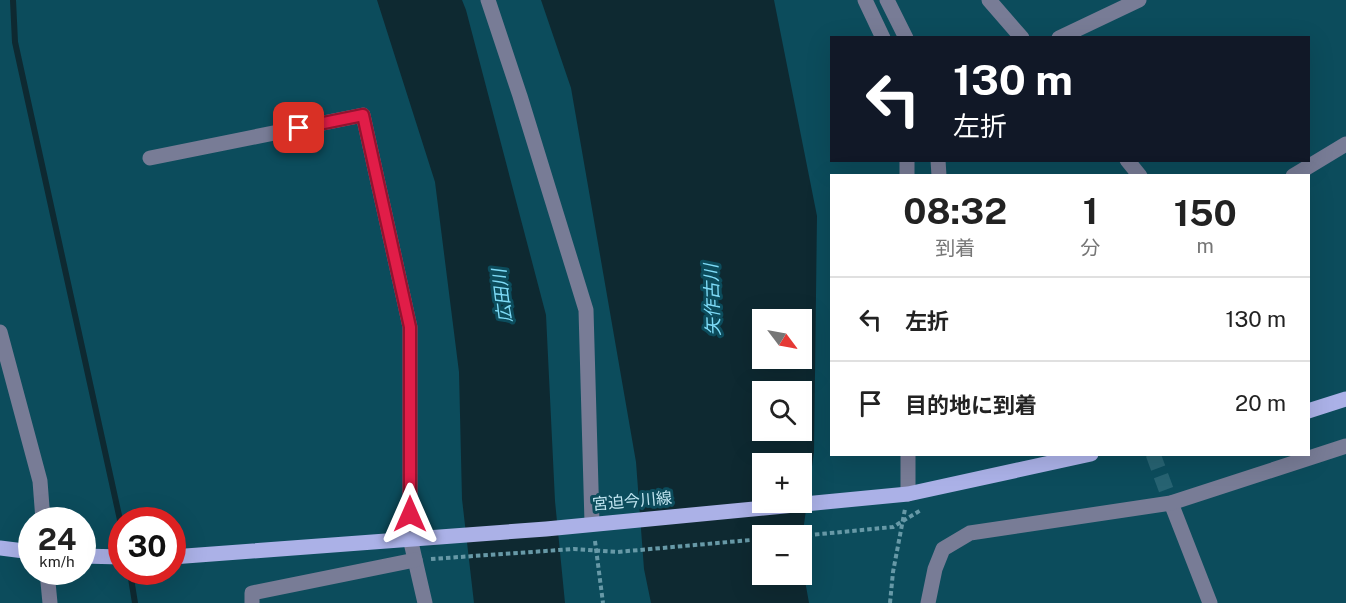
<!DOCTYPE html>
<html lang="ja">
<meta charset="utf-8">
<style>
:root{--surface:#fff;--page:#f6f6f6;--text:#222;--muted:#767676;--line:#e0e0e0}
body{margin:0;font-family:"Public Sans","Noto Sans JP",sans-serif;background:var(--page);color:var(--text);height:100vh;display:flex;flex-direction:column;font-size:22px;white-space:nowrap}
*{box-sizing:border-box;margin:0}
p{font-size:20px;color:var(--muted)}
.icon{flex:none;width:33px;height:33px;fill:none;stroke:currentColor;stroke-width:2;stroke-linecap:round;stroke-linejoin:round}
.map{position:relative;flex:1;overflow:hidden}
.panel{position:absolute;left:830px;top:174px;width:480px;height:282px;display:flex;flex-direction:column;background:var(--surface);border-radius:0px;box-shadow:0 6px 24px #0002}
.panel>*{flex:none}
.guide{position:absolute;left:830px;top:36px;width:480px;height:126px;border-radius:0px;box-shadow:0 6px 24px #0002;background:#111827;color:#fff;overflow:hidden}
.needle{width:39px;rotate:122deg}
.buttons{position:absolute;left:752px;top:309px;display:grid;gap:12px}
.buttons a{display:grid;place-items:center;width:60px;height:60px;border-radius:0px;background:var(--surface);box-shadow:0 6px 24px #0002;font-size:30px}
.speed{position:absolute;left:18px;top:507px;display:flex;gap:12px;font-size:30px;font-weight:700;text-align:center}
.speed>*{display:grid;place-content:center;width:78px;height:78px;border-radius:50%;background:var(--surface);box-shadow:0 6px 24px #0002;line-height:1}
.speed small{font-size:15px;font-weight:400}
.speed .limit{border:9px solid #d22;background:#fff;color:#111}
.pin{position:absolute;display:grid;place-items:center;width:51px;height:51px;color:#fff;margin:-26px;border-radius:12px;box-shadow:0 3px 9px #0006}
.me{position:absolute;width:66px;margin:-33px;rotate:0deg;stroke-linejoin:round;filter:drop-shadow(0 0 4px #0008)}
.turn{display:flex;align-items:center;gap:21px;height:126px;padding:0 24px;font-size:27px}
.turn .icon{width:78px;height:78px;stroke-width:2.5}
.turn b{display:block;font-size:42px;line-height:51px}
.eta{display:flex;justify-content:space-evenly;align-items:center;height:102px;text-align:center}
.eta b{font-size:36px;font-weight:700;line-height:42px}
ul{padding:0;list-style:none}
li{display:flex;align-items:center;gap:18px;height:84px;padding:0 24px;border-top:2px solid var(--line)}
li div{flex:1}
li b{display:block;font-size:22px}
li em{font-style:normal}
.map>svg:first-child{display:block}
.water{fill:#0e2931;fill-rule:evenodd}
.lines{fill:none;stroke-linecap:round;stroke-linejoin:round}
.stream{stroke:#0e2931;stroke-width:6}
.minor-tunnel{stroke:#276372;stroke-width:15;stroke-dasharray:15 8;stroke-linecap:butt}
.path{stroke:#6799a7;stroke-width:4;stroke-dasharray:4.5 3;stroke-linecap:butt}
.minor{stroke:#787c96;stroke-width:15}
.major{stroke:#abb1e7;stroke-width:15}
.route-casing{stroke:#92132f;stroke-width:15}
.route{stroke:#e11d48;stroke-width:10}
.labels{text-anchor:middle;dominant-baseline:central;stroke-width:6;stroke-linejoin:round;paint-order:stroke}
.street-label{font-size:16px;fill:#c1e5f1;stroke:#0c4c5c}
.water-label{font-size:18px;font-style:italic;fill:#7edbf7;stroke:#0c4c5c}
</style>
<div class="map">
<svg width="1346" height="603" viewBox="0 0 1346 603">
<rect width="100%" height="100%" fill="#0c4c5c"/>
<!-- water -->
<g class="water">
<path d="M377,0h85l4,10 80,305 9,186 10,102h-91l-12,-104 -3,-127 -24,-190z"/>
<path d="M541,0h233l43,216 -3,236 -13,94v-10h-39v38h39v-16l8,45h-158l-7,-34 -8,-107 -65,-374zM762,320h39v38h-39zM762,392h39v38h-39zM762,464h39v38h-39z"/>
</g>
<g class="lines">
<!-- stream -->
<g class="stream">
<path d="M13,0l2,42 107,487"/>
<path d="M130,572l5,31"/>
</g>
<!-- minor-tunnel -->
<path class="minor-tunnel" d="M1153,454l18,49"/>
<!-- path -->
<g class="path">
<path d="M800,536l93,-9 28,-17"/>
<path d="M595,541l8,62"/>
<path d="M431,559l143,-10 43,3 145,-13"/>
<path d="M890,603l3,-31 12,-63"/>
</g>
<!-- minor -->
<g class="minor">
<path d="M488,0l32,96 66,214 6,213"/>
<path d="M865,0l18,38"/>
<path d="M887,0l19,38"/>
<path d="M989,0l33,38"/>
<path d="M1059,38l80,-38"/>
<path d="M150,158l213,-43 47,212v211l15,65"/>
<path d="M907,160v16"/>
<path d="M938,160l1,16"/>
<path d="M1127,160l13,16"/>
<path d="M1293,176l53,-32"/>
<path d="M0,332l40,149 3,39"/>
<path d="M908,494v-40"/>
<path d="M1171,503l39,100"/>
<path d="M47,572l3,31"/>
<path d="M252,603v-10l163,-33"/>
<path d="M928,603l7,-34 8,-20 27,-16 201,-30 175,-57"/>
</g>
<!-- major -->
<g class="major">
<path d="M1308,411l38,-12"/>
<path d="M0,548l32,4"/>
<path d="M82,556l40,1"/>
<path d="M172,557l374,-28 362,-35 183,-40"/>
</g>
</g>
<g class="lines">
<defs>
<path id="route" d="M299,128l64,-13 47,212v187"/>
</defs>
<!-- route casing -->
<use href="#route" class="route-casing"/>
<!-- route -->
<use href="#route" class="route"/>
</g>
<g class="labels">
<!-- street labels -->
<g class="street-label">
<text transform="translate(632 501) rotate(-5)">宮迫今川線</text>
</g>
<!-- water labels -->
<g class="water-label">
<text transform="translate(502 296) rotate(-97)">広田川</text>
<text transform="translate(712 300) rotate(-92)">矢作古川</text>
</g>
</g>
</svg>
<div class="buttons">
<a><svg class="needle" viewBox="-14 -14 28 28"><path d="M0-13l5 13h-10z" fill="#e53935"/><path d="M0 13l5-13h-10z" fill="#767676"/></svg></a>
<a><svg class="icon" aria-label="search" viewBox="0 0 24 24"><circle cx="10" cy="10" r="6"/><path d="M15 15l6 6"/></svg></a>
<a>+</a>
<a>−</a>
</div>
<div class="speed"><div>24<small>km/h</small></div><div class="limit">30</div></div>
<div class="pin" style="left:299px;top:128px;background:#d93025"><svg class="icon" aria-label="arrive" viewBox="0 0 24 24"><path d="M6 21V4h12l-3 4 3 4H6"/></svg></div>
<svg class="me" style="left:410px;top:514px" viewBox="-20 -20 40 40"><path d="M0-17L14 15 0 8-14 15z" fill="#e11d48" stroke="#fff" stroke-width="4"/></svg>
<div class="guide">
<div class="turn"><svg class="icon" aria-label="left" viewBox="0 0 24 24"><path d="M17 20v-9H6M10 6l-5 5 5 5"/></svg><div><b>130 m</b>左折</div></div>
</div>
<section class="panel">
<div class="eta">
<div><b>08:32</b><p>到着</p></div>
<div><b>1</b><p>分</p></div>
<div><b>150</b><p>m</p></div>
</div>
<ul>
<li><svg class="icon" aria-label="left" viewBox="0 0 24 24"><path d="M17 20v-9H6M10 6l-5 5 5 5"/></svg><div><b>左折</b></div><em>130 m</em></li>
<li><svg class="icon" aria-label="arrive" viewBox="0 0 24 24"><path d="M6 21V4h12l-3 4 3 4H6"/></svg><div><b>目的地に到着</b></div><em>20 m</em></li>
</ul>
</section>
</div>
